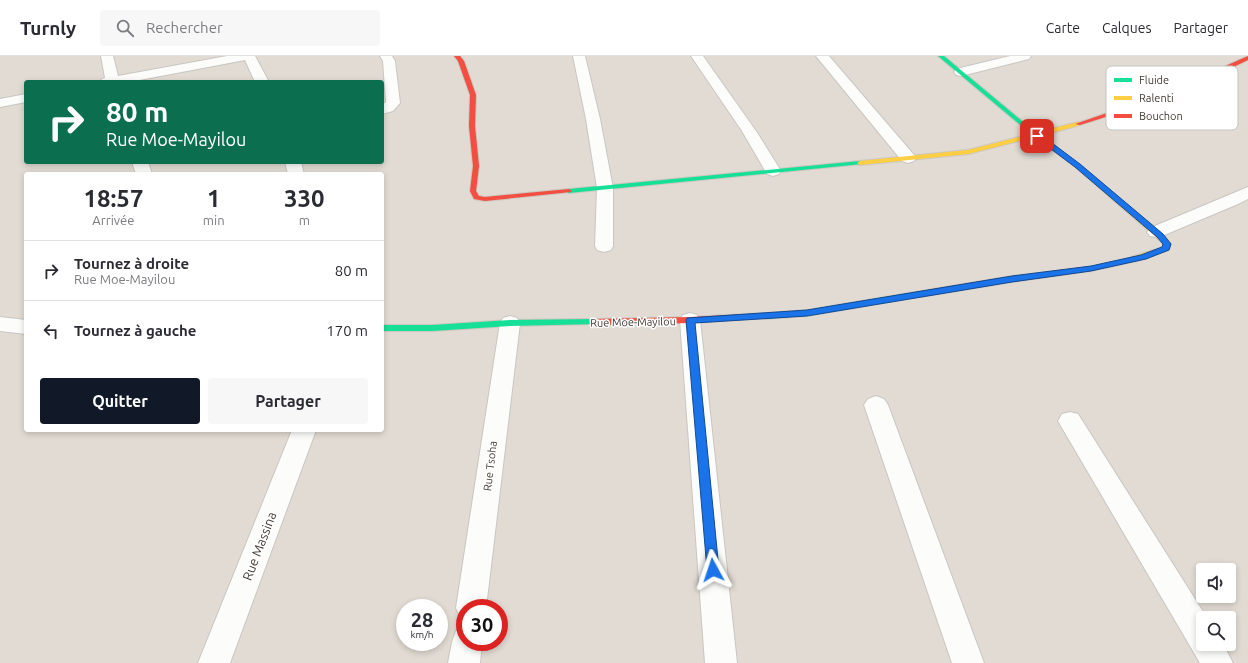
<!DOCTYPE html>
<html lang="fr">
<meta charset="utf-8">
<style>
:root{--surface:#fff;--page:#f7f7f7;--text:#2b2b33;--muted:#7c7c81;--line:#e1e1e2;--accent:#111827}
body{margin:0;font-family:Ubuntu,sans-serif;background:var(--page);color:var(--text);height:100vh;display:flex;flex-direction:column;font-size:15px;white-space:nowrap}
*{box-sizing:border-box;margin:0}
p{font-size:13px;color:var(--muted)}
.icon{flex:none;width:22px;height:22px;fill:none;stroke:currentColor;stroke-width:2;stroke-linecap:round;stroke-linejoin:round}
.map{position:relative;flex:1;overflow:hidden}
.sheet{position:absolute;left:24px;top:116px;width:360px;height:260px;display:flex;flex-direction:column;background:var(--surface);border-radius:4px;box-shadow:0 2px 6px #0003}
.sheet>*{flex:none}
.guide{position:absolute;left:24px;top:24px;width:360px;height:84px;border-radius:4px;box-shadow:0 2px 6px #0003;background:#0b6e4f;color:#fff;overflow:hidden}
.fabs{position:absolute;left:1196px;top:507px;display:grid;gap:8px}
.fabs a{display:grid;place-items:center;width:40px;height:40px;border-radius:4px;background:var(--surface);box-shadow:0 2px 6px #0003;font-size:20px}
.speed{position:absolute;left:396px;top:543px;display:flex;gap:8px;font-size:20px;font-weight:700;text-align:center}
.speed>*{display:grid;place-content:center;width:52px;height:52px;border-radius:50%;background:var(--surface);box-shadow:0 2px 6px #0003;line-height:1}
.speed small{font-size:10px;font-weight:400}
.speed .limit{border:6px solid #d22;background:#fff;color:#111}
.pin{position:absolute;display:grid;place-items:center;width:34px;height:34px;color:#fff;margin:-17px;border-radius:8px;box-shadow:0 2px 6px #0006}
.me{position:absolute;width:44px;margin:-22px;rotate:355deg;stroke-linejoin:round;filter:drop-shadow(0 0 3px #0008)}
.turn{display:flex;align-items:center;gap:14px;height:84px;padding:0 16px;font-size:18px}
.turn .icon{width:52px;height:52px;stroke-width:2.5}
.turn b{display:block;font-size:28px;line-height:34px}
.eta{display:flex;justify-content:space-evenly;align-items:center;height:68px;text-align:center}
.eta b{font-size:24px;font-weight:600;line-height:28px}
.primary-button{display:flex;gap:8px;margin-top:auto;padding:8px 16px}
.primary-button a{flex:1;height:46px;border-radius:4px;background:var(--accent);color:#fff;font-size:16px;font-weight:600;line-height:46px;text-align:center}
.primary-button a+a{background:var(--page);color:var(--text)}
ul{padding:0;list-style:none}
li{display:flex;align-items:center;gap:12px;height:60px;padding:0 16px;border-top:1px solid var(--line)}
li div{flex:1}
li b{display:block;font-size:15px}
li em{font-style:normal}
header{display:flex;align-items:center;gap:24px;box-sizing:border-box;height:56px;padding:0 20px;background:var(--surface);border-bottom:1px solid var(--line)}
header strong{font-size:19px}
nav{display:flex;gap:22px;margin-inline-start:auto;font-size:14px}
.search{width:280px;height:36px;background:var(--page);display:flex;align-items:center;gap:10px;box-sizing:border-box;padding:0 14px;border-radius:4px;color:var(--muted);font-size:15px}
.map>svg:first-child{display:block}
.residential{fill:#e1dbd3;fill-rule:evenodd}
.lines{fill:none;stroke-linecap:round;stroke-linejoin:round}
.street-casing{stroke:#c9c6c2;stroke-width:2}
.fast-casing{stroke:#cdc7bf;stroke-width:2}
.slow-casing{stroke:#cdc7bf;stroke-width:2}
.jam-casing{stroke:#cdc7bf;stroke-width:2}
.street{fill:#fcfcfb;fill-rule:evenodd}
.fast{fill:#16e098;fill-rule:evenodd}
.slow{fill:#ffcf43;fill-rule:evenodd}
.jam{fill:#f24e42;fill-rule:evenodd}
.route{fill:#1a73e8;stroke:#114b97}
.labels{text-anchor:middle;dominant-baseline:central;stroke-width:3;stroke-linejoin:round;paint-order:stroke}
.street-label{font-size:11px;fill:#423a33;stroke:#fff}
.near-street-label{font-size:13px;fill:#423a33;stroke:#fff}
.key{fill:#fff;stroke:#c6c4c2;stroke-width:1}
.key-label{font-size:11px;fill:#423a33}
</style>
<header>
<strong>Turnly</strong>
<div class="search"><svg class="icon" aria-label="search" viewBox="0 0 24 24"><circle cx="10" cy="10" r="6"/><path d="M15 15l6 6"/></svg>Rechercher</div>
<nav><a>Carte</a><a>Calques</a><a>Partager</a></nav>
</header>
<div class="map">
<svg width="1248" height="607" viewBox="0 0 1248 607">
<rect width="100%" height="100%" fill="#eceae6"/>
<!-- residential -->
<path class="residential" d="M0,0h1248v607h-1248zM26,26h356v80h-356zM26,118h356v256h-356zM1203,514h26v26h-26zM405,552h34v34h-34zM465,552h34v34h-34zM1203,562h26v26h-26z"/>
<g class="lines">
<defs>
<g id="street">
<path d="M101,0h12l5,20 109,-20h28l14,26h-14l-10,-22 -116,22h-29l2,-3 3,-1z"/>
<path d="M380,0h12l3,5 5,42 -7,8 -11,3v-9l4,-3 -3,-41z"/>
<path d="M573,0h12l15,63 13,69v58l-2,4 -7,2 -7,-2 -2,-4 2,-58 -11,-69z"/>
<path d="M691,0h12l53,75 25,40 -2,3 -6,2 -6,-2 -25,-43z"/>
<path d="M816,0h13l85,99 2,3 -2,3 -6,2 -6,-2z"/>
<path d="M1010,0h21l-2,3 -68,17 -5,-1 -2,-3 2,-3z"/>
<path d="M26,38v8l-26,5v-8z"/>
<path d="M132,106h16l4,12h-16z"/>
<path d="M285,106h16l3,12h-16z"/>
<path d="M1248,131v12l-10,5 -76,32 -6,1 -6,-1 -3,-4 3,-4z"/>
<path d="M690,257l7,2 3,5 37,343h-32l-25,-343 3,-5z"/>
<path d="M510,260l7,2 3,5 -34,285h-21v12l-4,-2 -5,-10 44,-285 3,-5z"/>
<path d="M0,261l26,3v14l-26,-3z"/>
<path d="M876,340l8,3 4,6 96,258h-32l-88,-258 4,-6z"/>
<path d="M1070,356l8,2 129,204h-4v26h20l10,19h-33l-142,-242 4,-7z"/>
<path d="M292,374h24l-86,233h-32z"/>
<path d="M465,571v15h17l-2,21h-32l4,-21 4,-11z"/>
</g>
<g id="fast">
<path d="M938,0h6l96,80v2h-4z"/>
<path d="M860,105l3,2 -1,1 -293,29 -3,-2 3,-2z"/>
<path d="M921,235l3,1 1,2 -1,2 -117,20 -42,3 -4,-3 4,-3 42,-3z"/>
<path d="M594,263l4,3 -1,2 -87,2 -78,5h-50v-6h50l78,-5z"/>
</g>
<path id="slow" d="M1078,66l3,2 -1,1 -40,11 39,29 84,69 8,10 -2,6 -32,11h-6l-1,-2 1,-2 32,-10v-3l-6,-6 -82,-71 -40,-30 -67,17 -108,11 -3,-2 3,-2 108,-11z"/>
<g id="jam">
<path d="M454,0h6l4,5 12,34 -1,31 4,40 -3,25 3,5 6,1 84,-8 3,2 -1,1 -86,9 -11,-2 -4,-8 3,-25 -4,-40 1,-31 -12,-34z"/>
<path d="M1248,0v4c-54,27 -110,47 -168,65l-5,-1 87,-30z"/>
<path d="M1134,201h3l1,2 -1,2 -46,10 -79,11 -91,15 -4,-3 4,-3 91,-15 79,-9z"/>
<path d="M765,257l4,3 -1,2 -78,5 -96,2 -4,-3 4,-3 96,-2z"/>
</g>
</defs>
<!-- street casing -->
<use href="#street" class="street-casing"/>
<!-- fast casing -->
<use href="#fast" class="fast-casing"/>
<!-- slow casing -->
<use href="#slow" class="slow-casing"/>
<!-- jam casing -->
<use href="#jam" class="jam-casing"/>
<!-- street -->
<use href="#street" class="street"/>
<!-- fast -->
<use href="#fast" class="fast"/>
<!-- slow -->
<use href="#slow" class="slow"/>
<!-- jam -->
<use href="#jam" class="jam"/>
</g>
<!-- route -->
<path class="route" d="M1035,78h5l40,30 83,70 8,10 -2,6 -23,9 -55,12 -79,11 -205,34 -112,7 24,247 -2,3 -4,2 -4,-2 -2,-3 -21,-250 1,-2 120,-8 205,-34 79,-10 50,-11 21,-8 1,-3 -6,-7 -82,-70 -40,-30z"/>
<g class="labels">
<!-- street labels -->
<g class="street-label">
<text transform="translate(633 266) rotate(-1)">Rue Moe-Mayilou</text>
<text transform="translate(490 410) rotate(-83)">Rue Tsoha</text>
</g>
<!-- near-street labels -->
<g class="near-street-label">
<text transform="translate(259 490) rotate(-69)">Rue Massina</text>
</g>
</g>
<!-- legend -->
<rect x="1106" y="10" width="132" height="64" rx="6" class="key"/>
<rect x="1114" y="22" width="18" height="4" fill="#16e098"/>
<rect x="1114" y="40" width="18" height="4" fill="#ffcf43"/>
<rect x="1114" y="58" width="18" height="4" fill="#f24e42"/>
<g class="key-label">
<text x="1139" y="28">Fluide</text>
<text x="1139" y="46">Ralenti</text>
<text x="1139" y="64">Bouchon</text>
</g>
</svg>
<div class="fabs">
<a><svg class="icon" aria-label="sound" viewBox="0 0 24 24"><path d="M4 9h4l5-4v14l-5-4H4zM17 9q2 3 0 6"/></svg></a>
<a><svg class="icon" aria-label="search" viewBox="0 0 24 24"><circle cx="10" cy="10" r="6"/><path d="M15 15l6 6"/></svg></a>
</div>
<div class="speed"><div>28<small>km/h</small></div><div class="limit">30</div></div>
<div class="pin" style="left:1037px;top:80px;background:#d93025"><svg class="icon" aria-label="arrive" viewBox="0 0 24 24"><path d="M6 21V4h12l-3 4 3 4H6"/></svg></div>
<svg class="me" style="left:713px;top:514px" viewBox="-20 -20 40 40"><path d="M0-17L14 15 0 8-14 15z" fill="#1a73e8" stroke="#fff" stroke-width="4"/></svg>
<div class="guide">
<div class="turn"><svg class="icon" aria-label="right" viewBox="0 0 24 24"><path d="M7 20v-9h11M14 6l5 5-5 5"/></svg><div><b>80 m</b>Rue Moe-Mayilou</div></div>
</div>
<section class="sheet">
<div class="eta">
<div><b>18:57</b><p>Arrivée</p></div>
<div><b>1</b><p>min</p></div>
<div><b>330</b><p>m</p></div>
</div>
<ul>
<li><svg class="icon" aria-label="right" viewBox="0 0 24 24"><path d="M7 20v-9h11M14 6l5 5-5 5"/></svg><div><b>Tournez à droite</b><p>Rue Moe-Mayilou</p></div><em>80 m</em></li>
<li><svg class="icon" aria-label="left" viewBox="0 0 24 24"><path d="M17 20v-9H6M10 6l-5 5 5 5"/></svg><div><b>Tournez à gauche</b></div><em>170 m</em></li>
</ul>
<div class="primary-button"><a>Quitter</a><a>Partager</a></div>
</section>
</div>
